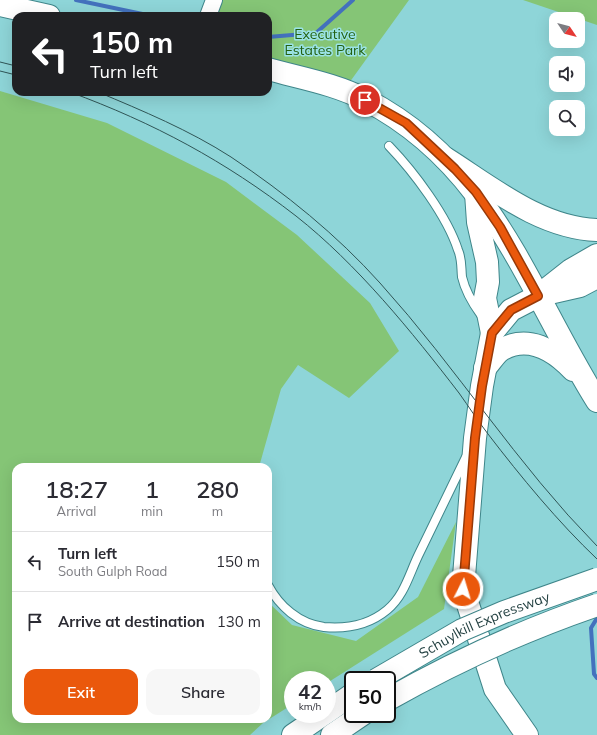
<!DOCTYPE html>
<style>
:root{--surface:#fff;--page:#f7f7f7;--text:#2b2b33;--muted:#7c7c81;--line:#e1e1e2;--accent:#ea580c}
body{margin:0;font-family:Mulish,sans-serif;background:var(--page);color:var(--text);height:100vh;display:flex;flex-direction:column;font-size:15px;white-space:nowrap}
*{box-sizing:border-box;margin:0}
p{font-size:13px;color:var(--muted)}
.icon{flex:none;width:22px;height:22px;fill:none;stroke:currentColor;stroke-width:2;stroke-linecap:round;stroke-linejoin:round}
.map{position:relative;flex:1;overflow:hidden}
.side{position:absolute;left:12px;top:463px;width:260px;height:260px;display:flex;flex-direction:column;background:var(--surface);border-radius:12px;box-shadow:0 4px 16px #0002}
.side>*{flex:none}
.guide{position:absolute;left:12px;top:12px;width:260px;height:84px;border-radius:12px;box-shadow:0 4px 16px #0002;background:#202124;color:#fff;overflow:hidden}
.needle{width:26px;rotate:125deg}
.buttons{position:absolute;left:549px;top:12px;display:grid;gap:8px}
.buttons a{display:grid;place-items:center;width:36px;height:36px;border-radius:8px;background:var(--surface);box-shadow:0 4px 16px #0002;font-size:20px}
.speed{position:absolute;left:284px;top:671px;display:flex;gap:8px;font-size:20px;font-weight:700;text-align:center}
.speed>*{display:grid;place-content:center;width:52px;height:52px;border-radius:50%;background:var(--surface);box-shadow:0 4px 16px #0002;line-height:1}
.speed small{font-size:10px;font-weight:400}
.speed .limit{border:2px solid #111;border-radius:6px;background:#fff;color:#111}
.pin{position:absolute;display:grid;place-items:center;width:34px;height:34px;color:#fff;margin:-17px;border:2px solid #fff;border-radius:50%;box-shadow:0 1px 4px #0007}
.me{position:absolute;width:44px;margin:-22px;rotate:5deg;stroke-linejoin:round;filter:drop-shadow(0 0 3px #0008)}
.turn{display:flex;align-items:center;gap:14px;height:84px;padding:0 12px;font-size:18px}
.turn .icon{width:52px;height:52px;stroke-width:2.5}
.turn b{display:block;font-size:28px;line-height:34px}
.eta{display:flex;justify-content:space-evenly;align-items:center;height:68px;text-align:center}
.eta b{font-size:24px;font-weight:600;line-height:28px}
.action{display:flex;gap:8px;margin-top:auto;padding:8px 12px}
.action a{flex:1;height:46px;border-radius:12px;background:var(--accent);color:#fff;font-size:16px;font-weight:600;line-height:46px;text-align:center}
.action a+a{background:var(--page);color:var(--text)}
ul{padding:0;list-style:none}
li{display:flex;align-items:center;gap:12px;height:60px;padding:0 12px;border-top:1px solid var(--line)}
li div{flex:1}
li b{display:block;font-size:15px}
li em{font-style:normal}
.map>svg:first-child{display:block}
.green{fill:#85c576}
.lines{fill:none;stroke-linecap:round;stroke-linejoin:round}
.stream{stroke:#4371bd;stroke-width:4}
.lane-casing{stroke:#3f868a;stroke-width:10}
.street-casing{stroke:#3f868a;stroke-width:18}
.secondary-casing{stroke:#3f868a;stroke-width:24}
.primary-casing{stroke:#3f868a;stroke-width:24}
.highway-casing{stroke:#3f868a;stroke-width:24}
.lane{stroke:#fff;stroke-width:8}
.street{stroke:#fff;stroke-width:16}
.secondary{stroke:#fff;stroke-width:22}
.primary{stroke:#fff;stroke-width:22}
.highway{stroke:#fff;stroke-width:22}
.tram{stroke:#305556;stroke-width:1}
.highway-bridge-casing{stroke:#3f868a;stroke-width:24;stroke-linecap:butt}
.highway-bridge{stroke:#fff;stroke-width:22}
.route-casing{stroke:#983908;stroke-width:10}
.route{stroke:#ea580c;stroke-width:7}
.labels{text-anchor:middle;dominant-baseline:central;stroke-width:3;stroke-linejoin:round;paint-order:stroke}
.park-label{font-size:14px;fill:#236110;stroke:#9ae2e5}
.street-label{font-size:14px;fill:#1e3c3d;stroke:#9ae2e5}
</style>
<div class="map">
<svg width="597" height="735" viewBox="0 0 597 735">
<rect width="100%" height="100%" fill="#8ed5d8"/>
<!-- green -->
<g class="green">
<path d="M214,0h195l-65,90 -76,-21v-53h-60z"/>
<path d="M523,0h74v25z"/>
<path d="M0,91l107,32 119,59 71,53 73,68 29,48 -50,47 -51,-33 -17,24 -22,78h-243v252h252v-117l24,23 64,16 62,-44 38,-75 -12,87 -117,74v-3h-34v24l-30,19 -13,12h-250z"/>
</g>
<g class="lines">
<!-- stream -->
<g class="stream">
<path d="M76,0l76,16"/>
<path d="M268,37l48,-4 37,-33"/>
<path d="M597,618l-6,10 3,46 3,4"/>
</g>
<defs>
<g id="lane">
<path d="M389,146c25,26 58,70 69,104 4,9 3,17 4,27 3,13 11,27 19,38"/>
<path d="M268,585c11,21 31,39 56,42 22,2 45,-2 63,-17 17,-14 22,-35 31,-54 16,-33 32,-66 48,-99"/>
</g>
<path id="street" d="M208,16l6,-16"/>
<path id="secondary" d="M527,735l-32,-46 -32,-100 12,-151 7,-52 10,-53 19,-23 27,-14"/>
<g id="primary">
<path d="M0,5l49,11"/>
<path d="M268,69c32,9 68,15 98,31 126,65 161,189 231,301"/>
<path d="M476,193l2,29 9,40 1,20 -3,16 7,35"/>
<path d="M485,368c5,-5 10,-14 16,-18 27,-16 53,0 72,20"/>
</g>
<g id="highway">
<path d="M445,158c46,29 95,70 152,72"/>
<path d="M545,294l35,-8 17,-9"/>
<path d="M538,296l33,-26 26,-15"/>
<path d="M327,712l26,-18"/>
<path d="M293,735l31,-21"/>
<path d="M332,735l31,-21"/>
</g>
</defs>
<!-- lane casing -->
<use href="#lane" class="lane-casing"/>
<!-- street casing -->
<use href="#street" class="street-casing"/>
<!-- secondary casing -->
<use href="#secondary" class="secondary-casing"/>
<!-- primary casing -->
<use href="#primary" class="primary-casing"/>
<!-- highway casing -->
<use href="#highway" class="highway-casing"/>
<!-- lane -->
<use href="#lane" class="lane"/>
<!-- street -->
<use href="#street" class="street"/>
<!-- secondary -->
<use href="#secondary" class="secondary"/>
<!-- primary -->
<use href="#primary" class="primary"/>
<!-- highway -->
<use href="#highway" class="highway"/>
<!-- tram -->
<g class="tram">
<path d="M0,62l16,4"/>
<path d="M0,71l16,4"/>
<path d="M70,92c84,31 155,69 226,124 61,48 116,116 163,177 10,14 19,28 29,41 33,43 70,88 109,125"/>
<path d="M98,92c45,19 91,38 133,65 54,36 106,78 149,126 77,85 137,182 217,263"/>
</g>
<defs>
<g id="highway-bridge">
<path id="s1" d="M376,680l86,-50 42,-18 93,-33"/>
<path d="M387,700c67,-38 137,-70 210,-95"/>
</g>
</defs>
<!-- highway-bridge casing -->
<use href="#highway-bridge" class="highway-bridge-casing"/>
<!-- highway-bridge -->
<use href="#highway-bridge" class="highway-bridge"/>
</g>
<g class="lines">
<defs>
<path id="route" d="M365,100l41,23 49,46 21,23 24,35 38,69 -27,14 -19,23 -10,53 -7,52 -12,151"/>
</defs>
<!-- route casing -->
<use href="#route" class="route-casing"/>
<!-- route -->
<use href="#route" class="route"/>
</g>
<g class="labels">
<!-- park labels -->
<g class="park-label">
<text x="325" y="34">Executive<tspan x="325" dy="16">Estates Park</tspan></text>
</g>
<!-- street labels -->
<g class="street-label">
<text stroke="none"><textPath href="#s1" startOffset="122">Schuylkill Expressway</textPath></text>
</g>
</g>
</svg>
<div class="buttons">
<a><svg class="needle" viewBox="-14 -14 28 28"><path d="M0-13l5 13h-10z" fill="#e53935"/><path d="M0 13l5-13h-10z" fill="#7c7c81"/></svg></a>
<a><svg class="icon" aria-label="sound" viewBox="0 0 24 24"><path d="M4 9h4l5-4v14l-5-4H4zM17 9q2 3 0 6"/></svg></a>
<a><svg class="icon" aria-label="search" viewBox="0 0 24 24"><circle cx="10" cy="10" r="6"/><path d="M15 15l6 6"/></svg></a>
</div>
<div class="speed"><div>42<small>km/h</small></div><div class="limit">50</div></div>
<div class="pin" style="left:365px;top:100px;background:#d93025"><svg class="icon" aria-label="arrive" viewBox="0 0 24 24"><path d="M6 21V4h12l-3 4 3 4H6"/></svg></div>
<svg class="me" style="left:463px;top:589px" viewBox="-20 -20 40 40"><circle r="17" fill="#ea580c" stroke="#fff" stroke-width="3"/><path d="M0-11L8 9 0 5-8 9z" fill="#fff"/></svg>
<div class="guide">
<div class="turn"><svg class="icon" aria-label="left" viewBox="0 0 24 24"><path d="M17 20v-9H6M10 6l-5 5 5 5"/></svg><div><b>150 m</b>Turn left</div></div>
</div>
<section class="side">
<div class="eta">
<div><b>18:27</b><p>Arrival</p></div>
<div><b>1</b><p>min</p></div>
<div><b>280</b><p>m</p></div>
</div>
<ul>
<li><svg class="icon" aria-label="left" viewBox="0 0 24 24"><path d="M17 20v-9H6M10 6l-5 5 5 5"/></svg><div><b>Turn left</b><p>South Gulph Road</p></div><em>150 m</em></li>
<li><svg class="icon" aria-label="arrive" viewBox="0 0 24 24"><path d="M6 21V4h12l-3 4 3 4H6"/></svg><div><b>Arrive at destination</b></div><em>130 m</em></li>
</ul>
<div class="action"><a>Exit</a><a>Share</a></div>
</section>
</div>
